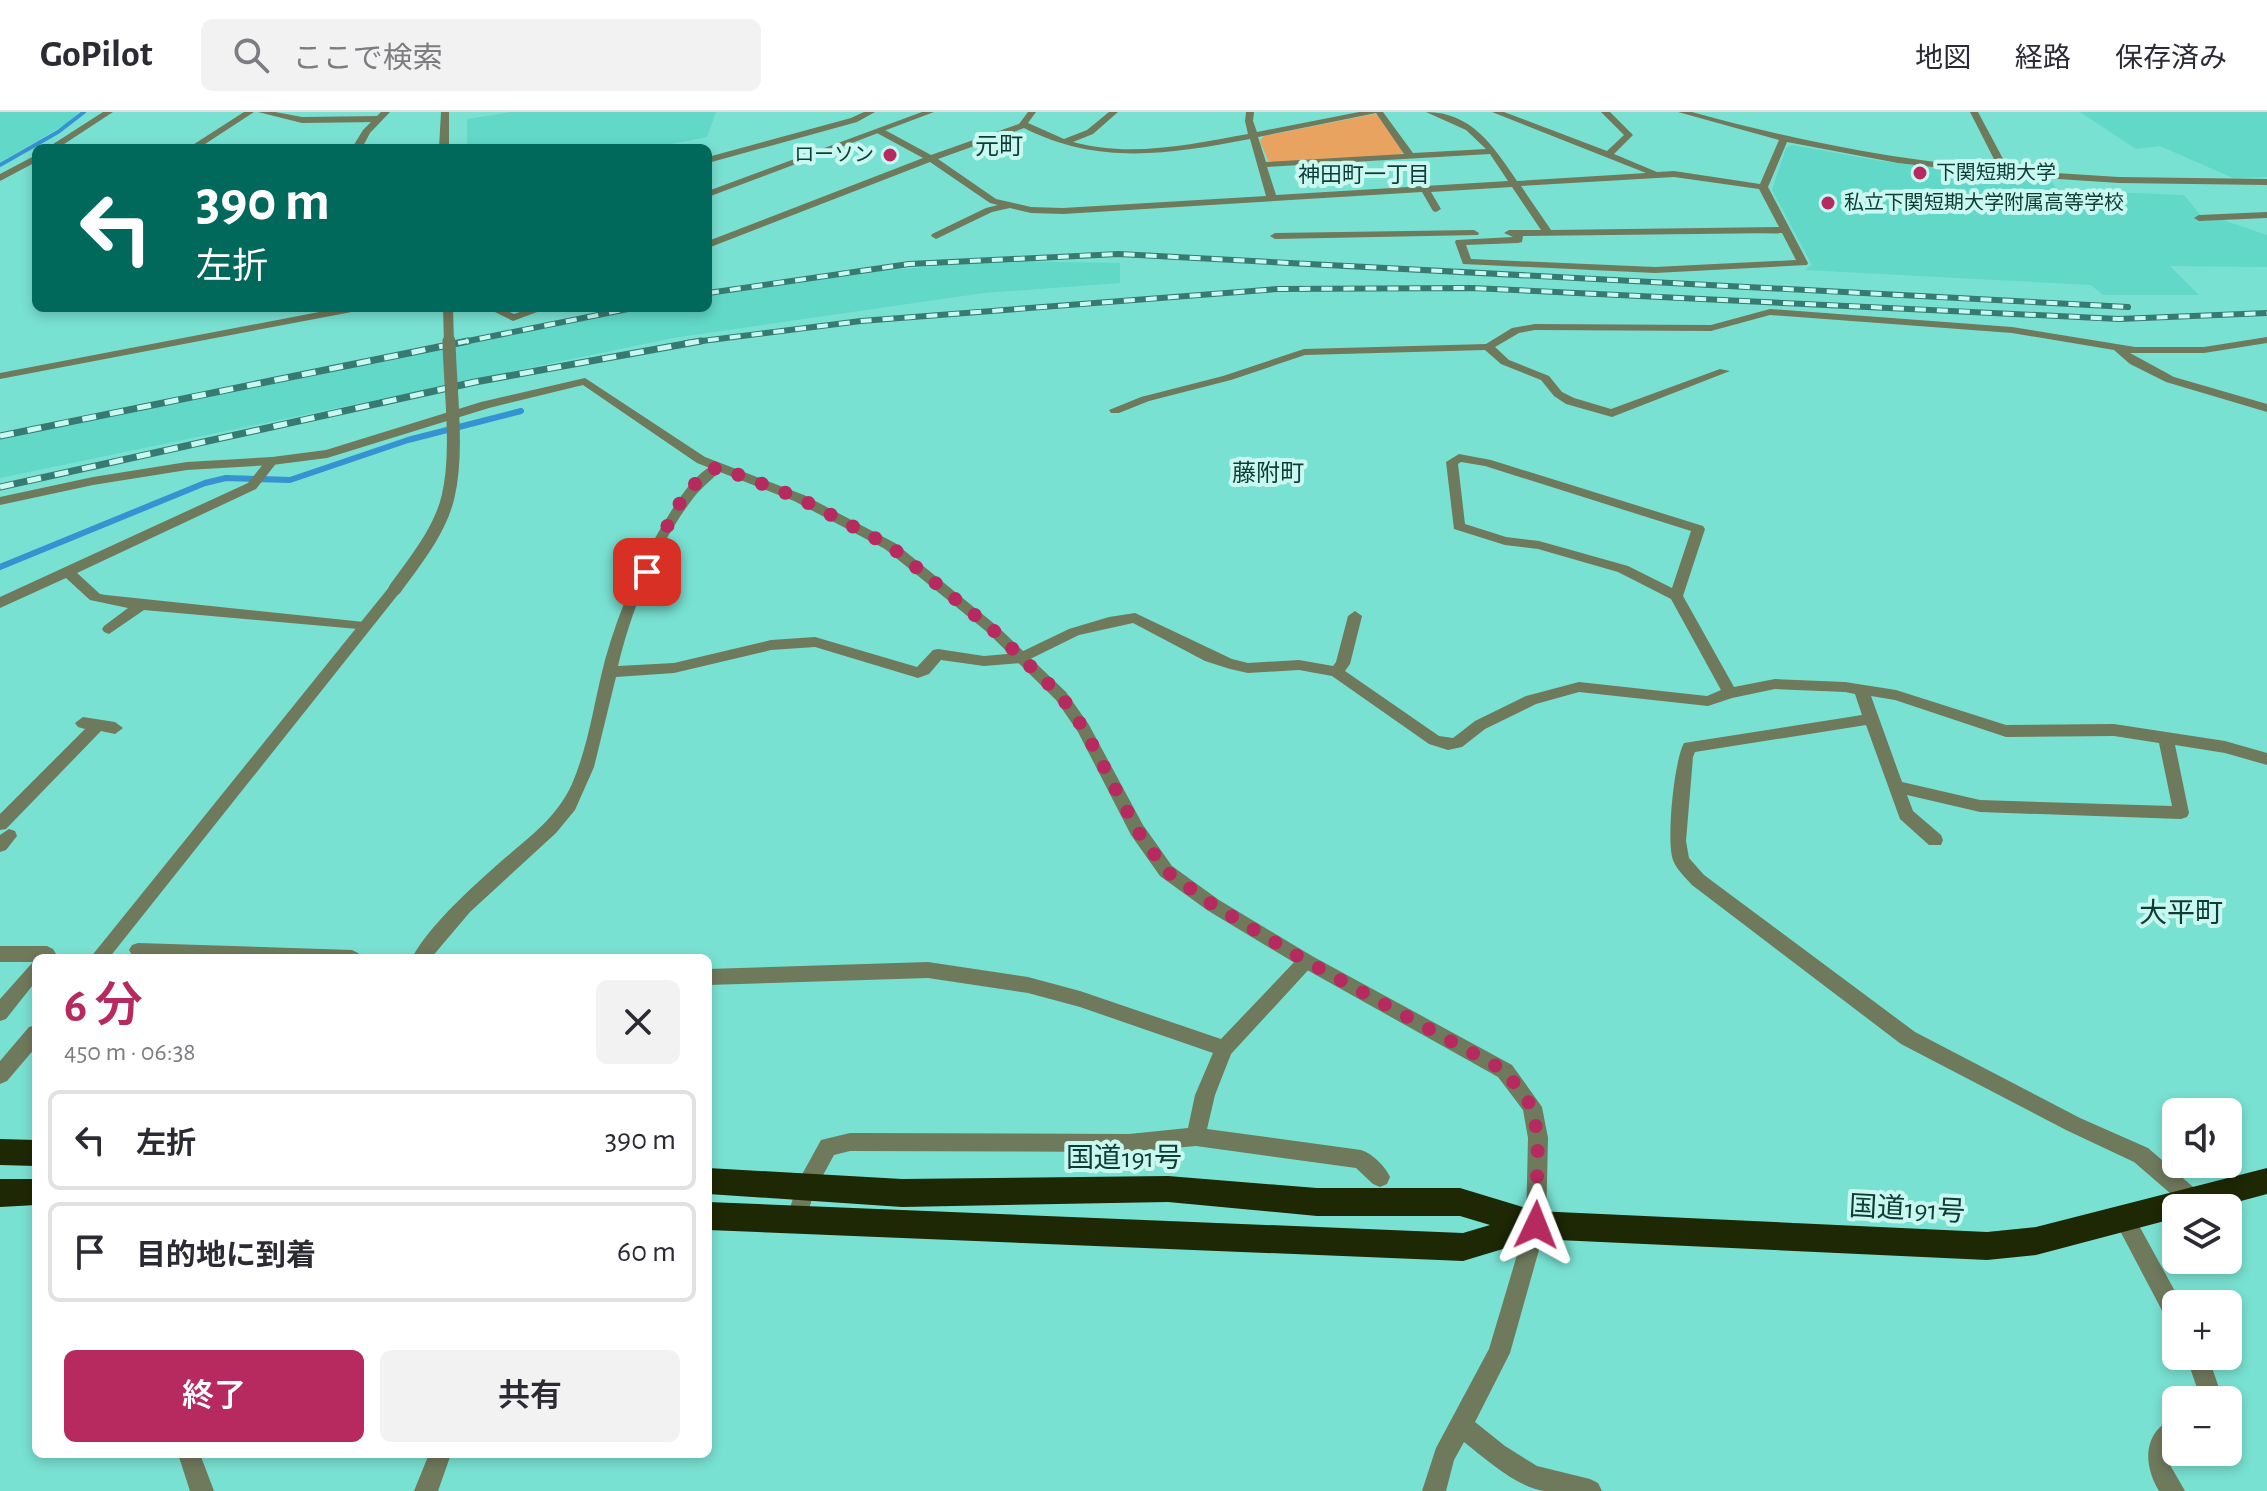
<!DOCTYPE html>
<html lang="ja">
<meta charset="utf-8">
<style>
:root{--surface:#fff;--page:#f2f2f3;--text:#2b2b33;--muted:#7c7c81;--line:#e1e1e2;--accent:#b72a5f}
body{margin:0;font-family:"Alegreya Sans","Noto Sans JP",sans-serif;background:var(--page);color:var(--text);height:100vh;display:flex;flex-direction:column;font-size:30px;white-space:nowrap}
*{box-sizing:border-box;margin:0}
p{font-size:26px;color:var(--muted)}
.icon{flex:none;width:44px;height:44px;fill:none;stroke:currentColor;stroke-width:2;stroke-linecap:round;stroke-linejoin:round}
.map{position:relative;flex:1;overflow:hidden}
.side{position:absolute;left:32px;top:842px;width:680px;height:504px;display:flex;flex-direction:column;background:var(--surface);border-radius:12px;box-shadow:0 4px 12px #0003}
.side>*{flex:none}
.guide{position:absolute;left:32px;top:32px;width:680px;height:168px;border-radius:12px;box-shadow:0 4px 12px #0003;background:#00695c;color:#fff;overflow:hidden}
.buttons{position:absolute;left:2162px;top:986px;display:grid;gap:16px}
.buttons a{display:grid;place-items:center;width:80px;height:80px;border-radius:12px;background:var(--surface);box-shadow:0 4px 12px #0003;font-size:40px}
.pin{position:absolute;display:grid;place-items:center;width:68px;height:68px;color:#fff;margin:-34px;border-radius:16px;box-shadow:0 4px 12px #0006}
.me{position:absolute;width:88px;margin:-44px;rotate:2deg;stroke-linejoin:round;filter:drop-shadow(0 0 6px #0008)}
.turn{display:flex;align-items:center;gap:28px;height:168px;padding:0 32px;font-size:36px}
.turn .icon{width:104px;height:104px;stroke-width:2.5}
.turn b{display:block;font-size:56px;line-height:68px}
.round{display:grid;place-items:center;flex:none;width:84px;height:84px;border-radius:12px;background:var(--page)}
.overview{display:flex;align-items:center;justify-content:space-between;height:136px;padding:0 32px}
h1{font-size:48px;font-weight:600;line-height:60px;color:var(--accent)}
.cta{display:flex;gap:16px;margin-top:auto;padding:16px 32px}
.cta a{flex:1;height:92px;border-radius:12px;background:var(--accent);color:#fff;font-size:32px;font-weight:600;line-height:92px;text-align:center}
.cta a+a{background:var(--page);color:var(--text)}
ul{padding:0;list-style:none}
li{display:flex;align-items:center;gap:24px;height:100px;margin:0 16px 12px;padding:0 16px;border:4px solid var(--line);border-radius:12px}
li div{flex:1}
li b{display:block;font-size:30px}
li em{font-style:normal}
header{display:flex;align-items:center;gap:48px;box-sizing:border-box;height:112px;padding:0 40px;background:var(--surface);border-bottom:2px solid var(--line)}
header strong{font-size:38px}
nav{display:flex;gap:44px;margin-inline-start:auto;font-size:28px}
.search{width:560px;height:72px;background:var(--page);display:flex;align-items:center;gap:20px;box-sizing:border-box;padding:0 28px;border-radius:12px;color:var(--muted);font-size:30px}
.map>svg:first-child{display:block}
.built{fill:#61d8c8}
.green{fill:#e8a361}
.lines{fill:none;stroke-linecap:round;stroke-linejoin:round}
.stream-far1{stroke:#3792d2;stroke-width:4}
.stream{stroke:#3792d2;stroke-width:6}
.minor{fill:#6f795c;fill-rule:evenodd}
.tertiary{fill:#6f795c;fill-rule:evenodd}
.trunk{fill:#1e2804;fill-rule:evenodd}
.rail-far1-casing{stroke:#367a71;stroke-width:6}
.rail-casing{stroke:#367a71;stroke-width:7}
.rail-far1{stroke:#c8f8f0;stroke-width:4;stroke-dasharray:11;stroke-linecap:butt}
.rail{stroke:#c8f8f0;stroke-width:5;stroke-dasharray:14;stroke-linecap:butt}
.tertiary-bridge-far1{stroke:#6f795c;stroke-width:10}
.tertiary-bridge{stroke:#6f795c;stroke-width:13}
.route{stroke:#b72a5f;stroke-width:14;stroke-dasharray:0 25.2}
.poi-dot{fill:#b72a5f;stroke:#c8f8f0;stroke-width:3}
.labels{text-anchor:middle;dominant-baseline:central;stroke-width:8;stroke-linejoin:round;paint-order:stroke}
.far-poi-label{font-size:20px;fill:#0e3c37;stroke:#c8f8f0;text-anchor:start}
.far-neighbourhood-label{font-size:22px;fill:#0e3c37;stroke:#c8f8f0}
.far-quarter-label{font-size:24px;fill:#0e3c37;stroke:#c8f8f0}
.quarter-label{font-size:28px;fill:#0e3c37;stroke:#c8f8f0}
.near-street-label{font-size:28px;fill:#0e3c37;stroke:#c8f8f0}
</style>
<header>
<strong>GoPilot</strong>
<div class="search"><svg class="icon" aria-label="search" viewBox="0 0 24 24"><circle cx="10" cy="10" r="6"/><path d="M15 15l6 6"/></svg>ここで検索</div>
<nav><a>地図</a><a>経路</a><a>保存済み</a></nav>
</header>
<div class="map">
<svg width="2267" height="1379" viewBox="0 0 2267 1379">
<rect width="100%" height="100%" fill="#79e1d2"/>
<!-- built -->
<g class="built">
<path d="M0,0h79l-13,12 -66,38z"/>
<path d="M511,0h205l-9,25 -56,11h-184v-29z"/>
<path d="M2080,0h187v65l-34,1 -73,-32 -24,3z"/>
<path d="M1792,33l89,16 171,21 5,8 127,5 18,22 15,1 50,17v32l-97,-1 29,29h-96l-12,-10 -286,-15 7,-5 -40,-75 14,-42z"/>
<path d="M998,149l122,2v20l-136,10 -311,45 -673,140v-43l647,-127h61v-12l156,-24z"/>
</g>
<!-- green -->
<path class="green" d="M1374,2l6,2 24,35 -3,4 -132,8 -9,-22 4,-5z"/>
<g class="lines">
<!-- stream-far1 -->
<path class="stream-far1" d="M0,53l58,-33 26,-20"/>
<!-- stream -->
<path class="stream" d="M0,455l205,-84 21,-5 64,2 118,-40 113,-29"/>
<!-- minor -->
<g class="minor">
<path d="M103,0h10l-55,36h-11z"/>
<path d="M244,0h10l-55,36h-11z"/>
<path d="M258,0h17l27,5 76,-1 4,3 -4,3 -76,1z"/>
<path d="M864,0h11l-18,10 -149,41v-6l143,-39z"/>
<path d="M1028,0h8l-8,11 36,16 23,-9 22,-18h9l-25,22 -20,8c57,16 119,2 175,-8l-3,-13 1,-9h8l-1,9 4,11 102,-20h24l30,41 73,-4 -20,-19 -40,-18c46,0 68,35 91,69l129,-8 -154,-61h12l103,39 17,-16 -23,-23h9l23,23 -19,19 43,18 17,-1 86,13 19,-44 -101,-28h14c101,28 202,48 307,57l-29,-57h8l31,58 110,7 148,2v6l-148,-2 -107,-7 -5,3 -5,-4 -104,-12 -111,-21 -19,45 40,76 -1,2 -152,8 -192,-9 -8,-22 1,-2 57,-3 -9,-4 5,-3h32l-29,-43 -81,5 10,17 -5,3 -3,-1 -11,-19 -359,22 -32,-1 -21,-5 -18,4 -56,27 -5,-3 1,-2 54,-26 12,-3 -8,-2 -60,-41 -222,86v-7l215,-83 -46,-25v-4h6l48,26 88,-31zM1376,1l28,41 -138,8 -8,-25zM1024,16c75,38 146,26 226,11l16,57 -203,12 -32,-1 -35,-8 -58,-40zM1490,42l18,27 -232,14 -9,-28zM1674,65l85,12 20,38 -228,3 -30,-44zM1782,121l14,27 -141,7 -184,-8 -5,-14 52,-2 4,-1 1,-6z"/>
<path d="M36,43v7l-36,19v-7z"/>
<path d="M2267,100v6l-68,3 -5,-3 5,-3z"/>
<path d="M1474,118l5,3 -1,2 -203,4 -5,-3 5,-3z"/>
<path d="M487,196h14l13,6 18,-6h16l-35,13z"/>
<path d="M1770,197l242,18 123,20h69l63,-10v6l-63,10h-74l44,24 93,27v8l-101,-30 -36,-18 -16,-14 -102,-17 -242,-18 -59,16 -176,-1 -16,3 -24,14 14,13 40,16 13,16 12,6 37,11 109,-40 10,2 -118,46 -46,-13 -12,-8 -13,-16 -40,-16 -16,-14 -180,5 -74,25 -82,21 -30,12h-8l-2,-3 32,-13 82,-21 81,-27 182,-5 26,-16 23,-4 176,1z"/>
<path d="M1459,342l32,6 212,66 2,3 -22,67 51,91 41,-8 70,3 51,8 110,35 108,-1 111,17 42,12v12l-42,-12 -50,-8 14,68 -2,4 -6,2 -201,-7 -73,-17 6,16 28,24 2,5 -2,5h-12l-29,-26 -34,-94 -171,27 -2,5 -7,84 3,17 15,17 211,157 165,86 68,30 51,44 3,7 -3,7 -5,2 -9,-2 -51,-44 -68,-32 -165,-86 -209,-159c-6,-7 -16,-16 -19,-25 -7,-19 1,-99 11,-117l178,-28 -7,-21 -10,-2 -70,-3 -43,9 -24,8 -129,-14 -43,12 -51,25 -23,18 -14,3 -19,-6 -97,-68 -33,-6 -51,3 -18,-4 -25,-8 -72,-38 -54,12 -57,28 -38,3 -43,-6 -12,14 -11,4 -103,-31 -44,3 -97,23 -58,4 -22,90 -19,43 -19,23 -86,79 -39,46h-19c18,-35 70,-80 100,-106 24,-20 47,-39 60,-68 17,-40 22,-82 33,-124 15,-54 39,-108 70,-155 11,-16 24,-35 43,-42l6,4c-10,11 -21,19 -30,30 -37,48 -62,111 -76,169l56,-3 97,-23 44,-3 102,30 16,-17 5,-1 46,7 35,-3 50,-24 40,-12 26,-4 97,46 16,4 51,-3 34,6 3,-4 12,-46 7,-5 7,5 -12,48 -5,7 94,65 14,2 22,-17 51,-25 53,-14 128,14 14,-6 -50,-91 -53,-27 -80,-23 -33,-4 -51,-16 -8,-67zM1461,350l24,4 206,65 -19,57 -44,-22 -89,-25 -33,-4 -41,-13 -7,-60zM1871,584l24,4 111,37 108,-1 45,7 13,63 -192,-6 -78,-18z"/>
<path d="M272,345l6,4 -22,28 -179,84 23,21 6,1 258,27 7,5 -2,3 -225,-20 -35,24 -5,-2 -2,-3 2,-3 24,-18 -38,-8 -24,-22 -66,30v-11l248,-114 20,-25z"/>
<path d="M83,605l32,5 8,6 -8,6 -14,-3 -95,98 -6,1v-16l85,-85 -7,-2 -3,-4z"/>
<path d="M9,717l6,2 2,5 -11,14 -6,2v-17z"/>
<path d="M138,831l214,7 6,3 3,5 -223,-1 -6,-2 -3,-5 3,-5z"/>
<path d="M0,834h47l6,3 3,5 -2,4h-18v23l-30,38 -6,2v-22l33,-37h-33z"/>
<path d="M1306,841l6,3 3,5 -3,5 -81,88 -16,41 -8,34 154,21c12,4 24,16 29,27l-3,7 -7,3 -7,-3 -17,-16 -160,-22 -67,6 -279,-1 -16,4 -19,35 -12,37 -7,3 -7,-3 -3,-7 13,-40 22,-40 29,-7 279,1 59,-6 7,-33 18,-42 -133,-46 -52,-14 -100,-15 -220,7v-16l220,-7 100,15 52,14 141,48 79,-83z"/>
<path d="M2124,1096l7,3 51,93h-6v21l-8,-3 -51,-97 -3,-7 3,-7z"/>
<path d="M1536,1103l7,3 3,7 -36,128 -35,69 30,24 32,20 53,13 8,4 4,8c-19,0 -39,0 -58,0 -29,-5 -57,-31 -80,-49l-10,18 -8,31h-24l14,-43 53,-99 37,-124 3,-7z"/>
<path d="M2186,1244h22l11,32 1,12h-22l-1,-12z"/>
<path d="M2176,1305v27l-6,9v12l15,26h-26c-16,-27 -17,-60 17,-74z"/>
<path d="M178,1342h22l14,37h-24z"/>
<path d="M429,1342h22l-13,37h-24z"/>
</g>
<!-- tertiary -->
<g class="tertiary">
<path d="M381,0h9l-20,21 -8,15h-10l11,-18z"/>
<path d="M441,0h8v36h-10z"/>
<path d="M922,0h12l-226,85v-6z"/>
<path d="M340,196h22l-5,3 -357,68v-6z"/>
<path d="M585,266l120,79 99,38 91,48 102,83 69,66 23,33 54,100 29,41 47,34 93,56 200,109 30,42 6,31 -2,87 -3,7 -7,3 -7,-3 -3,-7 2,-87 -5,-28 -25,-33 -198,-111 -93,-56 -47,-34 -29,-41 -53,-103 -22,-32 -69,-68 -102,-83 -91,-48 -97,-38 -114,-78 -94,23 -162,50 -55,7 -85,5 -94,15 -93,20v-8l93,-20 94,-15 85,-5 54,-7 155,-48z"/>
<path d="M395,472l7,5 -2,3 -291,366h-19l300,-372z"/>
<path d="M36,913v22l-29,34 -7,3v-23l29,-34z"/>
</g>
<!-- trunk -->
<g class="trunk">
<path d="M0,1027l36,1v26l-36,-1z"/>
<path d="M708,1056l194,11 266,-3 149,12h143l76,23 451,21 49,-5 231,-59v26l-52,14h-39v10l-140,37 -49,5 -451,-21 -73,22 -755,-31v-28l755,31 27,-8 -30,-9h-143l-149,-14 -266,5 -194,-13z"/>
<path d="M0,1067h36v26l-36,2z"/>
</g>
<defs>
<g id="rail-far1">
<path d="M708,181l201,-29 210,-10 1009,53"/>
<path d="M458,231l175,-35"/>
<path d="M686,231l175,-22 417,-32 194,-1 647,31 148,-6"/>
</g>
<g id="rail">
<path d="M0,324l468,-95"/>
<path d="M0,375l475,-105 226,-41"/>
</g>
</defs>
<!-- rail-far1 casing -->
<use href="#rail-far1" class="rail-far1-casing"/>
<!-- rail casing -->
<use href="#rail" class="rail-casing"/>
<!-- rail-far1 -->
<use href="#rail-far1" class="rail-far1"/>
<!-- rail -->
<use href="#rail" class="rail"/>
<!-- tertiary-bridge-far1 -->
<path class="tertiary-bridge-far1" d="M448,196l1,35"/>
<!-- tertiary-bridge -->
<path class="tertiary-bridge" d="M395,477c20,-28 45,-58 53,-92 11,-45 2,-108 1,-156"/>
</g>
<g class="lines">
<!-- route -->
<path class="route" d="M647,460c17,-37 32,-86 71,-105l81,31 91,48 102,83 69,67 23,33 53,101 29,41 47,34 93,56 199,110 27,36 6,31 -2,87"/>
</g>
<!-- markers -->
<g class="poi-dot">
<circle cx="890" cy="43" r="8"/>
<circle cx="1920" cy="61" r="8"/>
<circle cx="1828" cy="91" r="8"/>
</g>
<g class="labels">
<!-- far-poi labels -->
<g class="far-poi-label">
<text x="874" y="43" text-anchor="end">ローソン</text>
<text x="1936" y="61">下関短期大学</text>
<text x="1844" y="91">私立下関短期大学附属高等学校</text>
</g>
<!-- far-neighbourhood labels -->
<g class="far-neighbourhood-label">
<text x="1364" y="63">神田町一丁目</text>
</g>
<!-- far-quarter labels -->
<g class="far-quarter-label">
<text x="999" y="35">元町</text>
<text x="1268" y="362">藤附町</text>
</g>
<!-- quarter labels -->
<g class="quarter-label">
<text x="2181" y="802">大平町</text>
</g>
<!-- near-street labels -->
<g class="near-street-label">
<text x="1124" y="1047">国道191号</text>
<text transform="translate(1907 1098) rotate(3)">国道191号</text>
</g>
</g>
</svg>
<div class="buttons">
<a><svg class="icon" aria-label="sound" viewBox="0 0 24 24"><path d="M4 9h4l5-4v14l-5-4H4zM17 9q2 3 0 6"/></svg></a>
<a><svg class="icon" aria-label="layers" viewBox="0 0 24 24"><path d="M12 4l9 5-9 5-9-5zM3 14l9 5 9-5"/></svg></a>
<a>+</a>
<a>−</a>
</div>
<div class="pin" style="left:647px;top:460px;background:#d93025"><svg class="icon" aria-label="arrive" viewBox="0 0 24 24"><path d="M6 21V4h12l-3 4 3 4H6"/></svg></div>
<svg class="me" style="left:1536px;top:1113px" viewBox="-20 -20 40 40"><path d="M0-17L14 15 0 8-14 15z" fill="#b72a5f" stroke="#fff" stroke-width="4"/></svg>
<div class="guide">
<div class="turn"><svg class="icon" aria-label="left" viewBox="0 0 24 24"><path d="M17 20v-9H6M10 6l-5 5 5 5"/></svg><div><b>390 m</b>左折</div></div>
</div>
<section class="side">
<div class="overview"><div><h1>6 分</h1><p>450 m · 06:38</p></div><a class="round"><svg class="icon" aria-label="close" viewBox="0 0 24 24"><path d="M6 6l12 12M18 6L6 18"/></svg></a></div>
<ul>
<li><svg class="icon" aria-label="left" viewBox="0 0 24 24"><path d="M17 20v-9H6M10 6l-5 5 5 5"/></svg><div><b>左折</b></div><em>390 m</em></li>
<li><svg class="icon" aria-label="arrive" viewBox="0 0 24 24"><path d="M6 21V4h12l-3 4 3 4H6"/></svg><div><b>目的地に到着</b></div><em>60 m</em></li>
</ul>
<div class="cta"><a>終了</a><a>共有</a></div>
</section>
</div>
